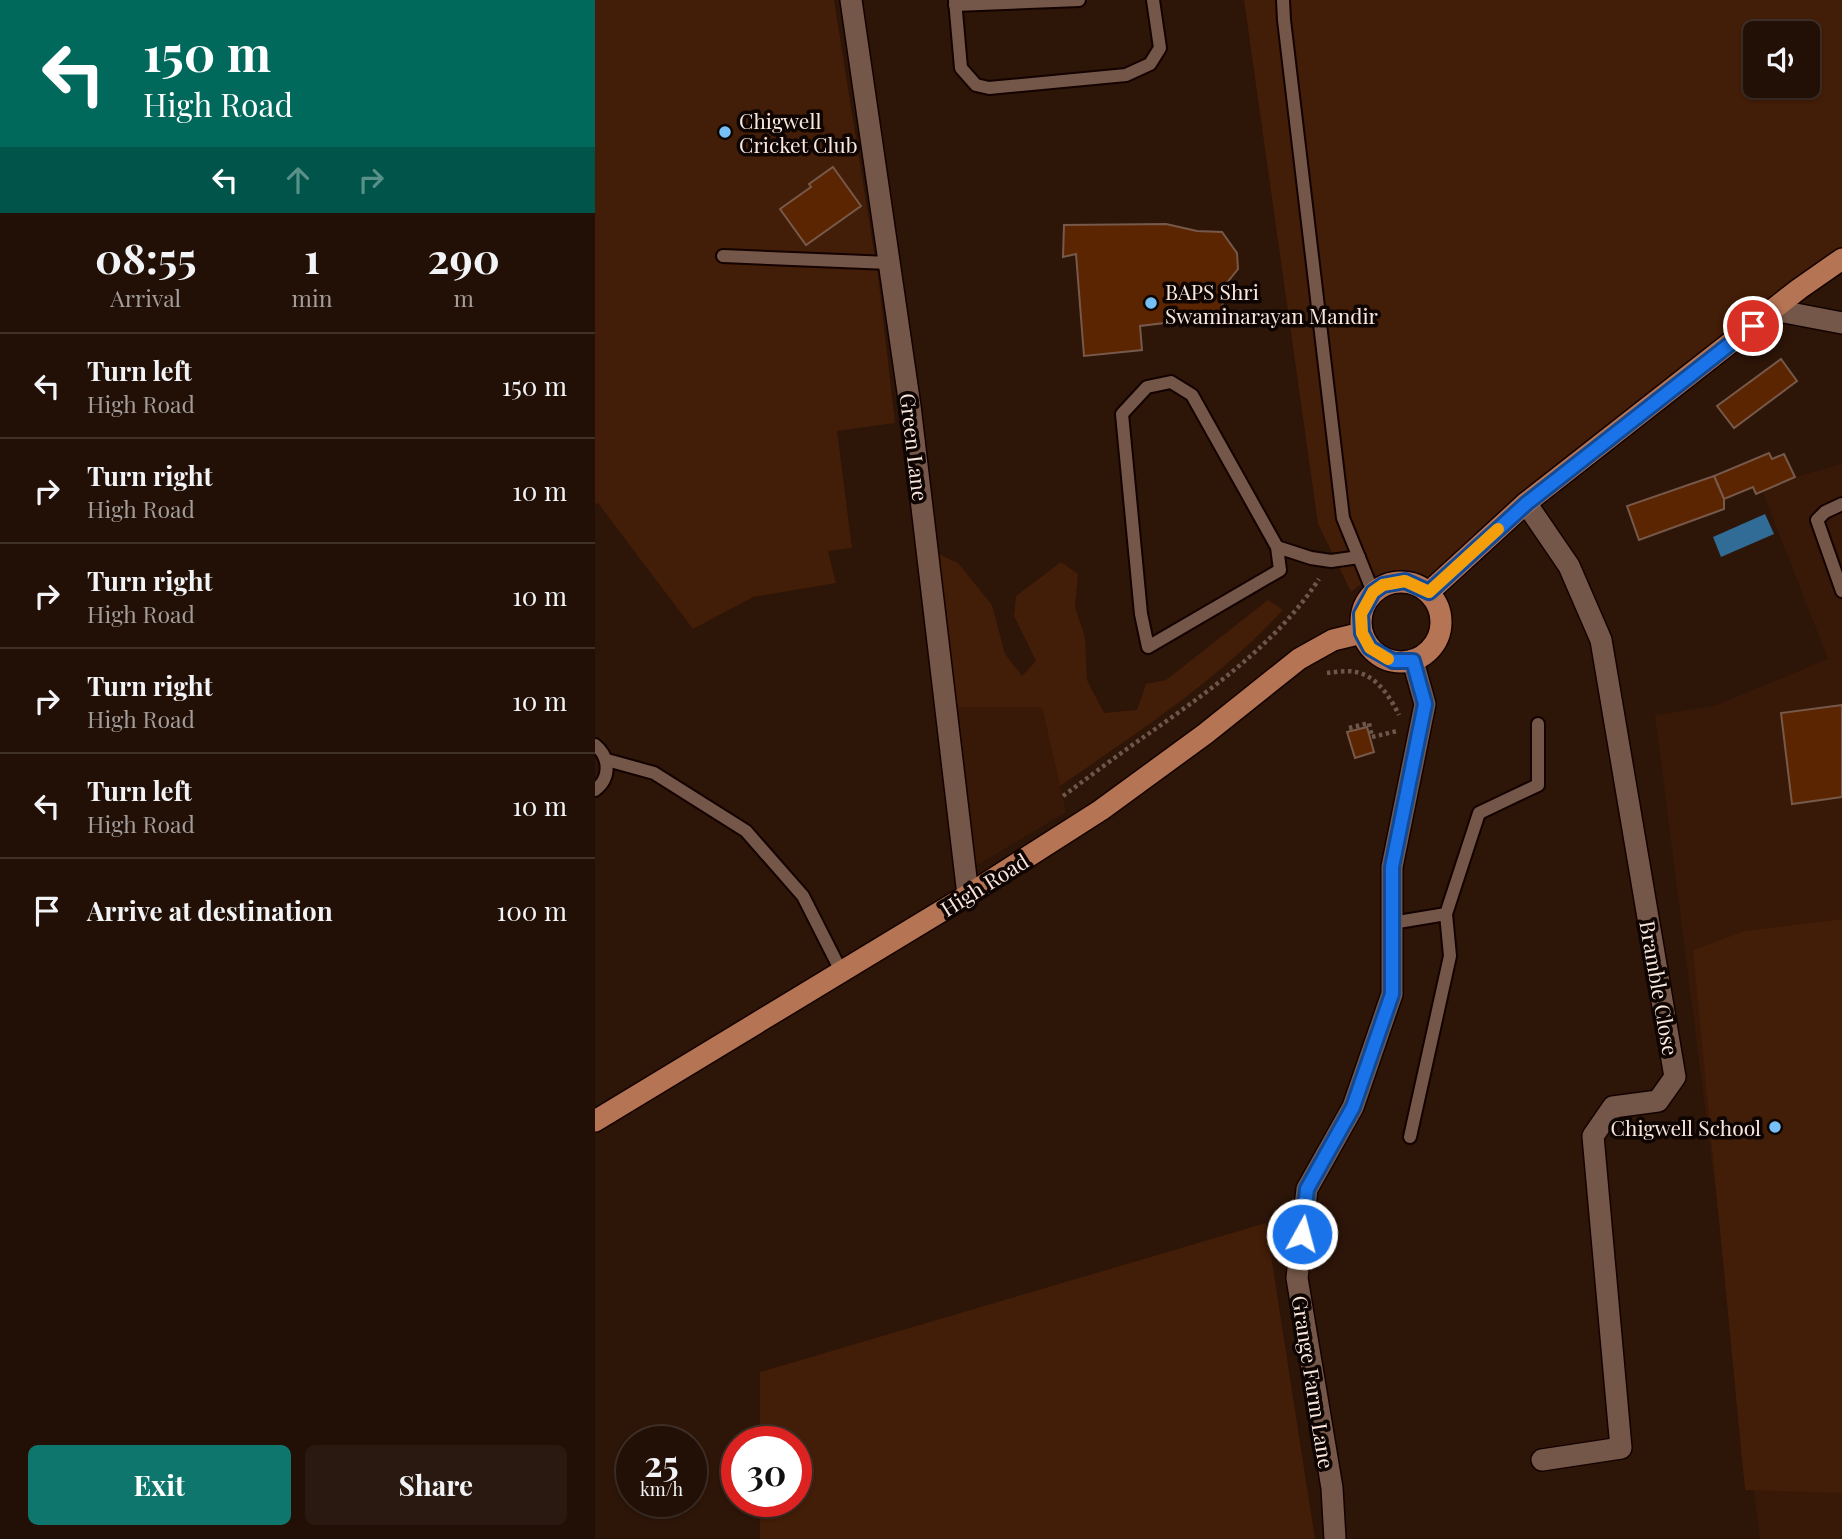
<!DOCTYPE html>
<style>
:root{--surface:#221006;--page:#2a1910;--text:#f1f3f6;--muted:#a29d9b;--line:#3f3028;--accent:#0f766e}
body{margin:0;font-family:"Playfair Display",serif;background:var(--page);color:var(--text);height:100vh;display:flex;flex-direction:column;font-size:26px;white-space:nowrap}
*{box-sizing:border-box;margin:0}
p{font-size:23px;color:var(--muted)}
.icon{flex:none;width:38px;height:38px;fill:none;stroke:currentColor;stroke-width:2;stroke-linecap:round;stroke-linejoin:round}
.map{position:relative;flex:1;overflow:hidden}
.sheet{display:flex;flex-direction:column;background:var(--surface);width:595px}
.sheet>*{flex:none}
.guide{background:#00695c;color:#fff;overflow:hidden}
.buttons{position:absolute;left:1148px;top:21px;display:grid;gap:14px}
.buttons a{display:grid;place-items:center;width:77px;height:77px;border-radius:10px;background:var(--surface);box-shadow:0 2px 5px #0004,0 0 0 2px var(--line);font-size:35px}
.speed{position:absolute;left:21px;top:1426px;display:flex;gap:14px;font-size:35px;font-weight:700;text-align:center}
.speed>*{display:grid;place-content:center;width:91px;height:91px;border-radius:50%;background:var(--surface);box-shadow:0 2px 5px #0004,0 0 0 2px var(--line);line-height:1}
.speed small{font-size:18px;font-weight:400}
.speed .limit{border:10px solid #d22;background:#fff;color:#111}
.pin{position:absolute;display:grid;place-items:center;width:60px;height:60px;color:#fff;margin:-30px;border:4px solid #fff;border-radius:50%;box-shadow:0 2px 7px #0007}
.me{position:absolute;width:77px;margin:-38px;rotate:7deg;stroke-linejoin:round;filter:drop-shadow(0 0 5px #0008)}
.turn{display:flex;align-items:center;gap:24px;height:147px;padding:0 28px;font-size:32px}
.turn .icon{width:91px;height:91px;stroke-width:2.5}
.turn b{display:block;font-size:49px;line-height:60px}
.lanes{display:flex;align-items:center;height:66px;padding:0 28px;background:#0003;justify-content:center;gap:35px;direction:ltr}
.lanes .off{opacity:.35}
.eta{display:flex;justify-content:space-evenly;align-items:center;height:119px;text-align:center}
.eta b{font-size:42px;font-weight:700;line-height:49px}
.button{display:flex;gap:14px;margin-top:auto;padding:14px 28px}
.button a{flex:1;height:80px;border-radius:10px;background:var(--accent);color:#fff;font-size:28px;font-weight:700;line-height:80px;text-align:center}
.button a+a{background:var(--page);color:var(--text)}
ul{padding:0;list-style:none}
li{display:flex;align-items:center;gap:21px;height:105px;padding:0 28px;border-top:2px solid var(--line)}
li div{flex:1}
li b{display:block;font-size:26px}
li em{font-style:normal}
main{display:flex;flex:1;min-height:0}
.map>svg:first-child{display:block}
.built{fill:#381908}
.green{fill:#421d07;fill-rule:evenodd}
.water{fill:#306c96}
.building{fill:#5c2501;stroke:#76594a;stroke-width:2}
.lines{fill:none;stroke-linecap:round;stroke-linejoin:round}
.service-casing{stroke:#140200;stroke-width:16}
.minor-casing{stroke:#140200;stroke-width:24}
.primary-casing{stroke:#140200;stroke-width:24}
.path{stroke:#6d574b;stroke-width:4.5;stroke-dasharray:3.5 3.5;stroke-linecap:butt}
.service{stroke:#745748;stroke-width:12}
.minor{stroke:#745748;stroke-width:21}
.primary{stroke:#b57453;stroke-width:21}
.route-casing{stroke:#114b97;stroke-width:18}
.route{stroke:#1a73e8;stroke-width:12}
.slow{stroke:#f59e0b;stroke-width:12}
.poi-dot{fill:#76c0f7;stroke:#0e0502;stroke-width:2.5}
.labels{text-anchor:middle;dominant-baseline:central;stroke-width:7;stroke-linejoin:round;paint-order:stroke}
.poi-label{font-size:21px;fill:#f9e7de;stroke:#0e0502;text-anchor:start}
.street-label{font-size:21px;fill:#f9e7de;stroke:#0e0502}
</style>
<main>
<section class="sheet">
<div class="guide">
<div class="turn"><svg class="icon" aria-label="left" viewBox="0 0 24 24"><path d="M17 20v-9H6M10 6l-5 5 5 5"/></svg><div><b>150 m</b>High Road</div></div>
<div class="lanes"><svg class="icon" aria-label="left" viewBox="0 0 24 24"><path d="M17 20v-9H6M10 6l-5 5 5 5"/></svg><svg class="icon off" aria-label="ahead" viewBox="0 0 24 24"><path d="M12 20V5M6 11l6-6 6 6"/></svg><svg class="icon off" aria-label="right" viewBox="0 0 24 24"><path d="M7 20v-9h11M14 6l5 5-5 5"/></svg></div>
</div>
<div class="eta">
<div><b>08:55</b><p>Arrival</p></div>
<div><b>1</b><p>min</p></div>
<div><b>290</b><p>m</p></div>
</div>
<ul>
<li><svg class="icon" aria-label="left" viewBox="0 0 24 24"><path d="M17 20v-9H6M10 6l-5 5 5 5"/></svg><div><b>Turn left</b><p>High Road</p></div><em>150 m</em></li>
<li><svg class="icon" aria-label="right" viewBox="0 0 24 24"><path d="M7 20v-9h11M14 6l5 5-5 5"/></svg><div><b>Turn right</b><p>High Road</p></div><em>10 m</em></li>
<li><svg class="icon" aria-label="right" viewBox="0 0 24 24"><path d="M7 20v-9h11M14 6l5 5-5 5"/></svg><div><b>Turn right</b><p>High Road</p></div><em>10 m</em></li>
<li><svg class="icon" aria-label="right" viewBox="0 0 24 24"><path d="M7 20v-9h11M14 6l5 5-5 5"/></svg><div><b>Turn right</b><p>High Road</p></div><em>10 m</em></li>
<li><svg class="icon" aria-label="left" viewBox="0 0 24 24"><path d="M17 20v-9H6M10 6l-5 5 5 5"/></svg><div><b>Turn left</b><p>High Road</p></div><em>10 m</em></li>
<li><svg class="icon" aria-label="arrive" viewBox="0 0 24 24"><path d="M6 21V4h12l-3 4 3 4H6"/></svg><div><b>Arrive at destination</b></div><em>100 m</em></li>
</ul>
<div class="button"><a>Exit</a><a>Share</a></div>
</section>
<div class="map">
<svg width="1247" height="1539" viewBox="0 0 1247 1539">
<rect width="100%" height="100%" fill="#2d1508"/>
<!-- built -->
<g class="built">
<path d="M1247,464v1075h-82l-105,-824 59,-9 114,-47 -66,-169 33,-13z"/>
<path d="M360,707h87l24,105 -95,57z"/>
</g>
<!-- green -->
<g class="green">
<path d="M0,0h239l45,283 16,140 -58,8 15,117 -24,3 8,32 -83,14 -60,32 -95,-126 -3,1z"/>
<path d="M649,0h598v268l-413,324 -46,-7 -9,-11 -23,18 -33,-68zM1160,33h53v53h-53z"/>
<path d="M342,553l21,10 34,42 13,49 17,22 14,-15 -22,-45 2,-20 45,-34 17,12 -3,33 10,30 2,43 17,33 33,-3 9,-26 20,-4 102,-80 15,10c-65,70 -144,122 -223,176l-18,-79h-87z"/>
<path d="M1247,919v574l-97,-3 -52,-540 52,-19z"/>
<path d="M671,1223l49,316h-555v-37h36v-60h-36v-70z"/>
</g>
<!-- water -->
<path class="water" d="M1170,514l9,20 -53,23 -8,-20z"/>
<!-- building -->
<g class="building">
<path d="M238,167l28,39 -55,39 -26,-36 31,-22 -2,-3z"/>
<path d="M571,224l31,7 25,1 15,21 1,16 -16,20 1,27 -83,10 2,24 -58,6 -8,-102 -13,3 1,-32z"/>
<path d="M1186,359l16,22 -63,47 -17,-22z"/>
<path d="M1174,453l3,6 12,-5 11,23 -39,17 -3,-7 -29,12 -10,-23z"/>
<path d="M1119,476l10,23v10l-85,31 -12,-34z"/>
<path d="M1247,705v92l-50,7 -11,-91z"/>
<path d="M772,727l7,25 -19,6 -8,-26z"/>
</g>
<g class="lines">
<defs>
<g id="service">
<path d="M360,0l6,68 15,17 13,3 137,-13 24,-11 10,-16 -7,-48"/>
<path d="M688,0l1,20 59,498 30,74"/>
<path d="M360,5l124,-5"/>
<path d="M128,256l166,7"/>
<path d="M1247,504l-17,8 -8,8 25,71"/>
<path d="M682,547l-85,-152 -21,-13 -24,5 -25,27 19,200 7,33 132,-77 -3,-23 34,11 20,3 28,-4"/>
<path d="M0,745c15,12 16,33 0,45"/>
<path d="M12,760l47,13 92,58 57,65 39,77"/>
<path d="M797,923l54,-9 33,-101 59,-28v-61"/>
<path d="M815,1137l40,-181 -4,-42"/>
</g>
<g id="minor">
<path d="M256,0l59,406 58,489"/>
<path d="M1179,310l68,13"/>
<path d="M931,503l43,63 32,74 74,437 -17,24 -45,6 -20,29 28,312 -79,12"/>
<path d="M740,1539l-3,-51 -35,-210 10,-89 46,-82 39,-113v-127l33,-163 -12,-43"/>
</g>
<g id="primary">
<circle cx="806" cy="622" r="40"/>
<path d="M834,592l97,-89 273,-214 43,-30"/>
<path d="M0,1121l373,-226 133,-85 104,-76 94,-75 34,-19 29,-7"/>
</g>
</defs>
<!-- service casing -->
<use href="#service" class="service-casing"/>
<!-- minor casing -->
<use href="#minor" class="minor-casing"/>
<!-- primary casing -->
<use href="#primary" class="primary-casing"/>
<!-- path -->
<g class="path">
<path d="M732,673c9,-1 20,-3 29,-1 21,4 34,25 43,43"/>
<path d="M754,728l20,-5 3,14 25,-6"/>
<path d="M468,796c26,-19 52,-39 78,-57 64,-45 135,-94 178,-160"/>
</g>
<!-- service -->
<use href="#service" class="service"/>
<!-- minor -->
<use href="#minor" class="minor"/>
<!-- primary -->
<use href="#primary" class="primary"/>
</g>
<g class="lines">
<defs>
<path id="route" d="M707,1234l5,-45 46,-82 39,-113v-127l33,-163 -12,-43h-20l-23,-13 -8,-15 -1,-19 12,-22 10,-7 22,-4 24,11 98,-89 226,-177"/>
</defs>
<!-- route casing -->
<use href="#route" class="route-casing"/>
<!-- route -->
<use href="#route" class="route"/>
<!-- slow -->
<path class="slow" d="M793,659l-18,-11 -8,-15 -1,-19 12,-22 10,-7 22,-4 24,11 69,-63"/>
</g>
<!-- markers -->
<g class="poi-dot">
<circle cx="130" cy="132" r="7"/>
<circle cx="556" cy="303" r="7"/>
<circle cx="1180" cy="1127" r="7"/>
</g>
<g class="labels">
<!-- poi labels -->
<g class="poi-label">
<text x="144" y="120">Chigwell<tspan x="144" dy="24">Cricket Club</tspan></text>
<text x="570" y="291">BAPS Shri<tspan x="570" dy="24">Swaminarayan Mandir</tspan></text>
<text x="1166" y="1127" text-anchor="end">Chigwell School</text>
</g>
<!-- street labels -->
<g class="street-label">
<text transform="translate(320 447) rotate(83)">Green Lane</text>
<text transform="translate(389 884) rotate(-32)">High Road</text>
<text transform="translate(1065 988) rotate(80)">Bramble Close</text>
<text transform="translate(719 1382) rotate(81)">Grange Farm Lane</text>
</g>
</g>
</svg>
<div class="buttons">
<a><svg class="icon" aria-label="sound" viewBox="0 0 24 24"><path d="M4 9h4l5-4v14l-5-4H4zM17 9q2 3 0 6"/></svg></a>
</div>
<div class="speed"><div>25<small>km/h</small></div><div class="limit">30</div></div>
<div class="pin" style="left:1158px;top:326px;background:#d93025"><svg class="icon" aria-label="arrive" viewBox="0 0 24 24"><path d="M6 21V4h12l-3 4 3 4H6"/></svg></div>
<svg class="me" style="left:707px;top:1234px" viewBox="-20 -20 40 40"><circle r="17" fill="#1a73e8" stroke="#fff" stroke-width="3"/><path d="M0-11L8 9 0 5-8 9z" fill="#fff"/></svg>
</div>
</main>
